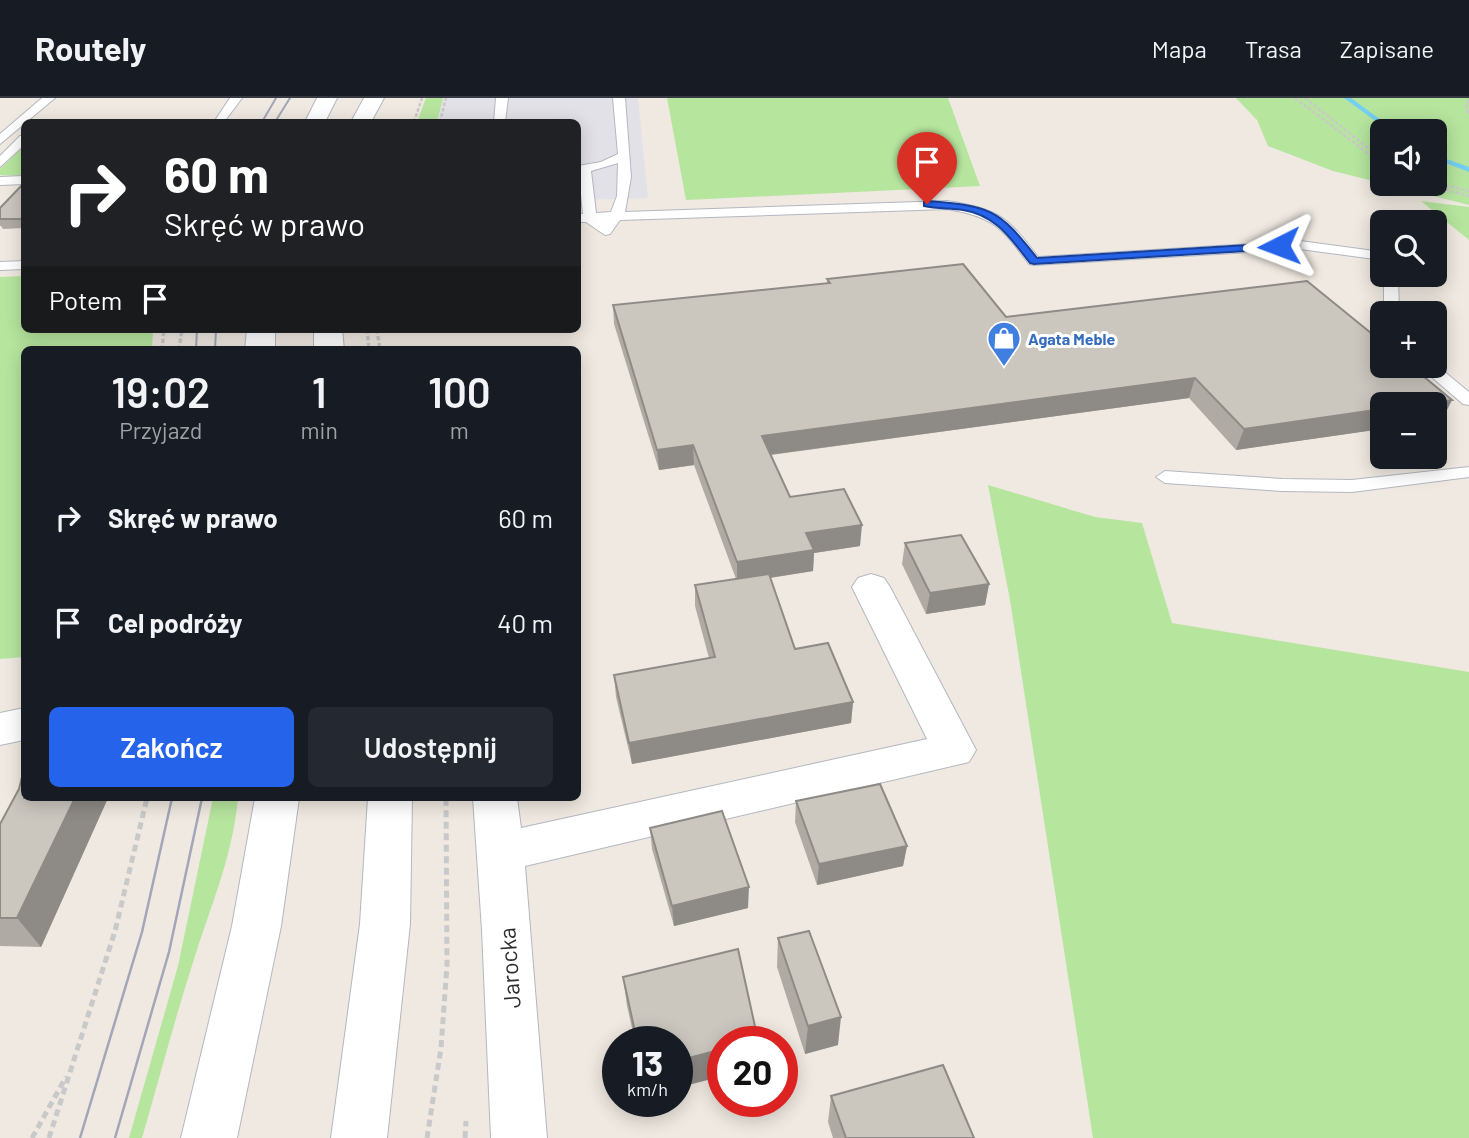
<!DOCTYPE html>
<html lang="pl">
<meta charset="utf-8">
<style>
:root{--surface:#171b24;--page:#242831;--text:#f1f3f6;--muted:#9ea1a6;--line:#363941;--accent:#2563eb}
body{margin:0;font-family:Barlow,sans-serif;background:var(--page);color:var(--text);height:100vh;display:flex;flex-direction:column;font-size:26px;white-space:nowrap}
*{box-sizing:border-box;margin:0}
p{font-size:23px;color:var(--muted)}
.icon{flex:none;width:38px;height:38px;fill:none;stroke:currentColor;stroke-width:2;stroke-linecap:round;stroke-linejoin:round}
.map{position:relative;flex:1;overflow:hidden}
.sheet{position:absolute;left:21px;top:248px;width:560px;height:455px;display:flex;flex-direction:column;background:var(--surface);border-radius:10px;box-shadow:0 4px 18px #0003}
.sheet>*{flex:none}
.top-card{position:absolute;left:21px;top:21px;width:560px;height:214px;border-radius:10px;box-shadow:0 4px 18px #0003;background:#202124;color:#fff;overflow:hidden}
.fabs{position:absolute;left:1370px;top:21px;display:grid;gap:14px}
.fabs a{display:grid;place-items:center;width:77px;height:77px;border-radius:10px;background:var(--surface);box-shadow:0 4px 18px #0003;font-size:35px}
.speed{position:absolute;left:602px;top:928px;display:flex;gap:14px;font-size:35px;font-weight:700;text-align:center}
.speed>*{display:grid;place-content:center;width:91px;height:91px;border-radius:50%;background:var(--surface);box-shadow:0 4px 18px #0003;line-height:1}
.speed small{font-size:18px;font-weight:400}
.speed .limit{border:10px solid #d22;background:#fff;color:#111}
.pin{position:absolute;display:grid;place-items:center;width:60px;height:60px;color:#fff;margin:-72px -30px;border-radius:50% 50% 50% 0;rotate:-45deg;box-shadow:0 0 7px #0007}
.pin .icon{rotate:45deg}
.me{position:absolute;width:77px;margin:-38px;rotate:267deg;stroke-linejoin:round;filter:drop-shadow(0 0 5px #0008)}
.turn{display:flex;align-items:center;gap:24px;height:147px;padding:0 28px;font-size:32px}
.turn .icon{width:91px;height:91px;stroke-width:2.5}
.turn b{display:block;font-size:49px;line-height:60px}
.then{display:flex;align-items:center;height:66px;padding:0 28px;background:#0003;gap:14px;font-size:26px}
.eta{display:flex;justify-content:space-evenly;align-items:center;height:119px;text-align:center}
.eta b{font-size:42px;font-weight:600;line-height:49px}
.button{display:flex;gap:14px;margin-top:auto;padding:14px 28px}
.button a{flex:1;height:80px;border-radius:10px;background:var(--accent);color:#fff;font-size:28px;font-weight:600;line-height:80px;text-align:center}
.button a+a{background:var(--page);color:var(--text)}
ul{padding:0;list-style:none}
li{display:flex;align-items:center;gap:21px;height:105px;padding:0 28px}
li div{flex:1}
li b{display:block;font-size:26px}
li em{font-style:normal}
header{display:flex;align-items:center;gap:42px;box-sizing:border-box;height:98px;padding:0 35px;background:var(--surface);border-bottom:2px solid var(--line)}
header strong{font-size:33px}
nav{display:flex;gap:38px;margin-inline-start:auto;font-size:24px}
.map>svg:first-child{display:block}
.industrial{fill:#e3e1e8}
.green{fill:#b6e59e;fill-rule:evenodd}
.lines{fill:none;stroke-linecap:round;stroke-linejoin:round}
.stream{fill:#75cff0;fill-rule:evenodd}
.service-casing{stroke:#b4b7c1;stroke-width:2}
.minor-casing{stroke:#b4b7c1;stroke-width:2}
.secondary-casing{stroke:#b4b7c1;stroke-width:2}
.path-far2{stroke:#c9c9c9;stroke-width:2.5;stroke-dasharray:3.5 2;stroke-linecap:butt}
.path-far1{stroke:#c9c9c9;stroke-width:3.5;stroke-dasharray:4.5 2.5;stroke-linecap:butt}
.path{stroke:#c9c9c9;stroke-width:5;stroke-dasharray:7 4.5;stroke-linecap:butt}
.service{fill:#fff;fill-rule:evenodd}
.minor{fill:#fff;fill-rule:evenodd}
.secondary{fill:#fff;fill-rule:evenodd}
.tram-far1{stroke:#a3a6b8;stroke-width:2}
.tram{stroke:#a3a6b8;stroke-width:2.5}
.wall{fill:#afaba4}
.shaded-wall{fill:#8e8b86}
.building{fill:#cbc7bf;stroke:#8e8b86;stroke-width:2}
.route{fill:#2563eb;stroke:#184099;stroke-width:2}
.labels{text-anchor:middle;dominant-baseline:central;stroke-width:6;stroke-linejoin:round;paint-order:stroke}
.far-shop-label{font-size:16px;font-weight:bold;fill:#366cbe;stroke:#fff;text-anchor:start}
.near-street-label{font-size:23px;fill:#2e2e2e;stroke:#fff}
</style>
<header>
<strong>Routely</strong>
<nav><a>Mapa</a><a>Trasa</a><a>Zapisane</a></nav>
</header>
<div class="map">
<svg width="1469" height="1040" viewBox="0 0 1469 1040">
<rect width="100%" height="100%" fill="#efe9e1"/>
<!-- industrial -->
<path class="industrial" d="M438,0h200l10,100 -70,2v-78h-147z"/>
<!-- green -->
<g class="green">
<path d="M426,0h17l-6,24h-20z"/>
<path d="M667,0h281l32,88 -294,14z"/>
<path d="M1236,0h233v107l-136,-34 -65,-25 -11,-26zM1382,33h53v53h-53z"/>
<path d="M24,48v30l-24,-1v-6z"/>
<path d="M1421,103l48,6v33z"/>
<path d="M24,178v53h129l-1,21h-128v307l-24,2v-382z"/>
<path d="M988,387l107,32 47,6 30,100 297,49v466h-376l-83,-538z"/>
<path d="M213,700h25c-5,55 -25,103 -42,155 -20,61 -36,123 -54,185h-13l49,-172z"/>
</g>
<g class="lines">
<!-- stream -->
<g class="stream">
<path d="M1344,0h7l45,33h-7z"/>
<path d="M1435,57l34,12v5l-34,-13z"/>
</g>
<defs>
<g id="service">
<path d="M42,0h13l-55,46v-10z"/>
<path d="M230,0h12l-18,24h-10z"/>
<path d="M496,0h12l-3,24h-11z"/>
<path d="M613,0h12l6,79 -6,35 322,-11c51,8 60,15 91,56l262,-16 82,11v8l-82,-11 -266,16 -5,-1c-28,-37 -35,-47 -82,-55l-327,11 -10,14 -5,1 -19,-13h-8v-8h5l-5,-48 23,-4 17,-8zM618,65l-1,33 -6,16 -15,1 -5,-42z"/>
<path d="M20,38h4v9l-24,22v-11z"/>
<path d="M24,78v8l-24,1v-8z"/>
<path d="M24,163v8l-24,1v-8z"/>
<path d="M1384,177h14l1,38h-15z"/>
<path d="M1435,266l34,28v13l-6,-1 -44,-38z"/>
<path d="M1469,369v10l-117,15 -70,-1 -117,-8 -9,-6 9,-6 117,8 70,1z"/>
</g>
<g id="minor">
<path d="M871,476l13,4 6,9 86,163 -7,12 -444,104 22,272h-56l-9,-208 -9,-132h44l4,30 406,-89 -75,-152 6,-9z"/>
<path d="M24,610v32l-24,5v-32z"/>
</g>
<g id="secondary">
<path d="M317,0h20l-12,24h-20z"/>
<path d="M364,0h20l-13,24h-20z"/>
<path d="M247,231h28v21h-30z"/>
<path d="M314,231h28l2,21h-30z"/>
<path d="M255,700h44l-18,128 -44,212h-56l51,-212z"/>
<path d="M368,700h44l-2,126 -23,214h-56l29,-214z"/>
</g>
</defs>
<!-- service casing -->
<use href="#service" class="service-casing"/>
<!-- minor casing -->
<use href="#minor" class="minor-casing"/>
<!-- secondary casing -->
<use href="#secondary" class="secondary-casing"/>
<!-- path-far2 -->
<g class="path-far2">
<path d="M1295,0l87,66"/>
<path d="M1305,0l77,61"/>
<path d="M1469,2l-3,7 3,7"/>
<path d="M414,24l8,-24"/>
<path d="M440,24l6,-24"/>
<path d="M1435,85l34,8"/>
<path d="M1424,86l45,12"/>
</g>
<!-- path-far1 -->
<g class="path-far1">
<path d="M367,231l2,21"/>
<path d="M377,231l3,21"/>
<path d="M162,252l2,-21"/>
<path d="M179,252l3,-21"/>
</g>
<!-- path -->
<g class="path">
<path d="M32,1040l34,-61"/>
<path d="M49,1040l66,-207 32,-133"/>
<path d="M427,1040l14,-90 6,-83 -1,-167"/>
<path d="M465,1040l1,-17"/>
</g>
<!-- service -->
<use href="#service" class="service"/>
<!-- minor -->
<use href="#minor" class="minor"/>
<!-- secondary -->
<use href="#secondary" class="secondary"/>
<!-- tram-far1 -->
<g class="tram-far1">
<path d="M262,24l14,-24"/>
<path d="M275,24l15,-24"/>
<path d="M196,252l1,-21"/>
<path d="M215,252l1,-21"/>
</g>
<!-- tram -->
<g class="tram">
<path d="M80,1040l62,-206 30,-134"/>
<path d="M115,1040l54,-186 33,-154"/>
</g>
</g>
<!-- wall -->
<g class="wall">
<path d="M24,85v45l-21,1 -2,-3h-1v-18z"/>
<path d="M827,181l179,38 436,103 -206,30 -47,-52 -418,57 19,42 70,49 -46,7 -1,18 -43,7 25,71 58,53 -2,21 -219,41 -16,-67 -2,-22 95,-17 -14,-52v-21l41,-6 -42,-114 -35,5 -45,-146 -1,-19 214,-21z"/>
<path d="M905,445l84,41 -4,21 -59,9 -24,-50z"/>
<path d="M24,700h84l-67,149 -41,-1v-122z"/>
<path d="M796,703l111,45 -4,20 -86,19 -22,-63z"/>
<path d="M650,730l98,80 -74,18 -22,-77z"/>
<path d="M778,840l60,107 -33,9 -28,-87z"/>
<path d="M623,879l135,63v1h-123l-8,-35z"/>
<path d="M831,998l143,42h-141l-5,-16z"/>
</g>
<!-- shaded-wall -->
<g class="shaded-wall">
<path d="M1195,280l-6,20 -428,58 1,-20z"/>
<path d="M1452,302l-10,20 -7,1v-17h-16z"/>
<path d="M1382,311v20l-146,21 8,-21z"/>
<path d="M693,347l1,20 -35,5 -2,-20z"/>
<path d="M862,427l-2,21 -46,7 -1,18 -76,12v-21l69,-29z"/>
<path d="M989,486l-4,21 -59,9 4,-21z"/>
<path d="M853,604l-2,21 -219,41 -3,-21z"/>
<path d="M75,700h33l-67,149 -24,-29z"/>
<path d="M907,748l-4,20 -86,19 2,-21z"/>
<path d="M749,789l-1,21 -74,18 -2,-20z"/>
<path d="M841,919l-3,28 -33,9 3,-28z"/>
<path d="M723,951v27l-46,12v-27z"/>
</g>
<!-- building -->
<g class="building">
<path d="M24,85v36h-24v-11z"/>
<path d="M963,166l43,53 301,-36 75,61v24h29l41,34 -33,4h-37v5l-138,20 -49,-51 -433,58 28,61 54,-8 18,36 -56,8 8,17 -77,12 -44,-117 -36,5 -44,-145 217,-22 -3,-4z"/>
<path d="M961,437l28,49 -59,9 -25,-50z"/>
<path d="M769,476l26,75 33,-6 25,59 -224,41 -15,-68 101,-18 -20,-72z"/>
<path d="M24,671v29h51l-58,120h-17v-94l19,-35z"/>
<path d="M880,686l27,62 -88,18 -23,-63z"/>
<path d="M722,713l27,76 -77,19 -22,-78z"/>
<path d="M809,833l32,86 -33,9 -30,-88z"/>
<path d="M738,851l20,91 -6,1h-29v8l-46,12v-20h-40l-14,-64z"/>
<path d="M943,967l31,73h-128l-15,-42z"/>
</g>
<!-- route -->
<path class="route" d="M927,103c63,5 71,7 110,57l242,-15 5,3 -5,3 -245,15 -4,-1c-19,-24 -34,-48 -67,-53 -13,-2 -26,-1 -39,-4v-4z"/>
<!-- icons -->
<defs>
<symbol id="shop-pin" viewBox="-11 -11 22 30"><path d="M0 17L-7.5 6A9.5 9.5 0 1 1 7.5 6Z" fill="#3f7fe0" stroke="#fff"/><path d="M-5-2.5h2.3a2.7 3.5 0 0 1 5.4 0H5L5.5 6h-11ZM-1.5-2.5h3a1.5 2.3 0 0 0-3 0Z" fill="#fff"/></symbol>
</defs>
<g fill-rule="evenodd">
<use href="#shop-pin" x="985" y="221" width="38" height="52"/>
</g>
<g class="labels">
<!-- far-shop labels -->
<g class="far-shop-label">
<text x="1028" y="240">Agata Meble</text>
</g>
<!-- near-street labels -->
<g class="near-street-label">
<text transform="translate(509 870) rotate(-94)">Jarocka</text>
</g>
</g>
</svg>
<div class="fabs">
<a><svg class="icon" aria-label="sound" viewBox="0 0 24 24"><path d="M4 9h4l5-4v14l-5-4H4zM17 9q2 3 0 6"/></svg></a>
<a><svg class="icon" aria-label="search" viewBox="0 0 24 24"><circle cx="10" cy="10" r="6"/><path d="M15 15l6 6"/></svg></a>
<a>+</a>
<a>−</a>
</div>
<div class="speed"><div>13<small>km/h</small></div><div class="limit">20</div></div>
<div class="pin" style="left:927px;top:106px;background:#d93025"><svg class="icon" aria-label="arrive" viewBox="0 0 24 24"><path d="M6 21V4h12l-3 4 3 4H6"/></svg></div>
<svg class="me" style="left:1279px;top:148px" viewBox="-20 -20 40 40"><path d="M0-17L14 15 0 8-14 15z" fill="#2563eb" stroke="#fff" stroke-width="4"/></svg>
<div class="top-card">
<div class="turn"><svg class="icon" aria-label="right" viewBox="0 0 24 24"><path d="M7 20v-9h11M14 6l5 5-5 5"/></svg><div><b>60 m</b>Skręć w prawo</div></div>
<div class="then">Potem<svg class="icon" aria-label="arrive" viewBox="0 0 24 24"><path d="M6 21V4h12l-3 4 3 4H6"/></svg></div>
</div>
<section class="sheet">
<div class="eta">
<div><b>19:02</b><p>Przyjazd</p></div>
<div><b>1</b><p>min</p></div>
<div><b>100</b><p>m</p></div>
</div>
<ul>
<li><svg class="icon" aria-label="right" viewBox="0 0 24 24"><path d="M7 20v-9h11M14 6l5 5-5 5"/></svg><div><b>Skręć w prawo</b></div><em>60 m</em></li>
<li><svg class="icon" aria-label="arrive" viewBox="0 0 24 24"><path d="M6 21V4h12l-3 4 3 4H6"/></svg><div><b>Cel podróży</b></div><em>40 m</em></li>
</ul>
<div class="button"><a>Zakończ</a><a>Udostępnij</a></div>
</section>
</div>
